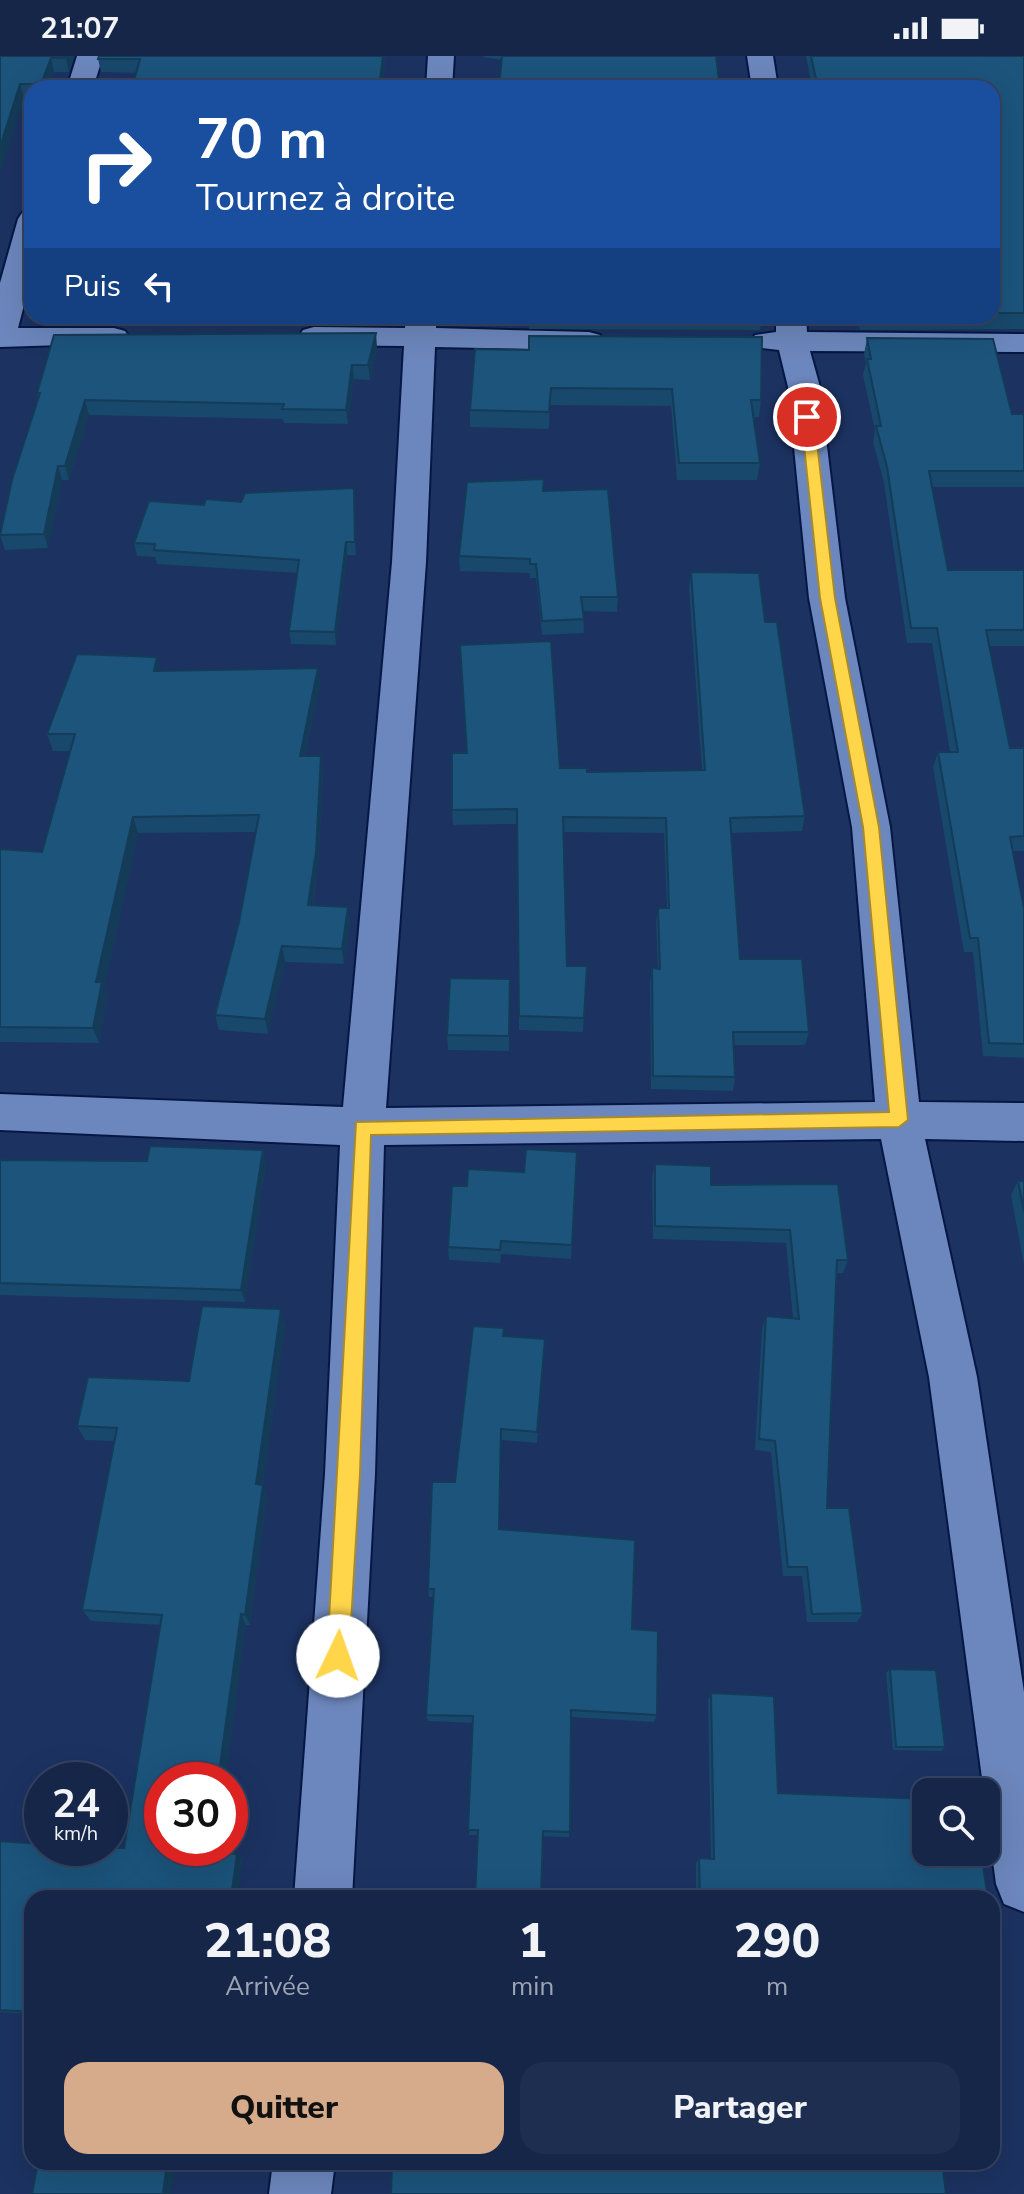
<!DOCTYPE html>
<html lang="fr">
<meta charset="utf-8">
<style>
:root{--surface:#152649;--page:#1e2e50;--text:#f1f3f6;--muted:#9da5b4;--line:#344361;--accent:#d6ab8b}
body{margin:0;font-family:"Nunito Sans",sans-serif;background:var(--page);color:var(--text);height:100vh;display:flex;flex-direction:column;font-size:30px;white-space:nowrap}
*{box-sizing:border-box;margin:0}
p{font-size:26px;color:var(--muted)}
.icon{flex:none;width:44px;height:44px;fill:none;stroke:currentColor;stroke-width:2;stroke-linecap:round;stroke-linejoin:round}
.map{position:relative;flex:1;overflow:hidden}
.details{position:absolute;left:24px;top:1834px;width:976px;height:280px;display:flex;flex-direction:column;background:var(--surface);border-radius:24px;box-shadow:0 8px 32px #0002,0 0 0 2px var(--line)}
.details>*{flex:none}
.banner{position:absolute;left:24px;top:24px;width:976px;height:244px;border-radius:24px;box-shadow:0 8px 32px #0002,0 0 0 2px var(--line);background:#1a4fa0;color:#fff;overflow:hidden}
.fabs{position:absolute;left:912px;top:1722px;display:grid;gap:16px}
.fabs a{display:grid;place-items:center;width:88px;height:88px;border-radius:16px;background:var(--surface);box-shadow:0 8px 32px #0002,0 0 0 2px var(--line);font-size:40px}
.speed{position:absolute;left:24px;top:1706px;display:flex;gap:16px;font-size:40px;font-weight:700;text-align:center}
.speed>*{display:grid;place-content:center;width:104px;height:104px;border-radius:50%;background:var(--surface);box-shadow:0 8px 32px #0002,0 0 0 2px var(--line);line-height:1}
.speed small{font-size:20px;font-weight:400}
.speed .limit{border:12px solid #d22;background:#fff;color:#111}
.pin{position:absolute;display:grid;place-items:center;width:68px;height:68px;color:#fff;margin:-34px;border:4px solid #fff;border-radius:50%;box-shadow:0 2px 8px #0007}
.me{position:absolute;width:88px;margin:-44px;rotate:3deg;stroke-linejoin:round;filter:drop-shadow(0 0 6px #0008)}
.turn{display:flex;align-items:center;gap:28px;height:168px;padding:0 40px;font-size:36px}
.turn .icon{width:104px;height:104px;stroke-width:2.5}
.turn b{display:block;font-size:56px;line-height:68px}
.then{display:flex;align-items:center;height:76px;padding:0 40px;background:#0003;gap:16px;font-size:30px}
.eta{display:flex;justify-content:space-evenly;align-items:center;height:136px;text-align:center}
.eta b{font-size:48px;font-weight:800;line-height:56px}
.button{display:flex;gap:16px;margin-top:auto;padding:16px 40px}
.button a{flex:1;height:92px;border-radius:24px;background:var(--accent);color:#111;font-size:32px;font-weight:800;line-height:92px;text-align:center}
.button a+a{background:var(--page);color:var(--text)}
.status{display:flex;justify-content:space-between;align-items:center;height:56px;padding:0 40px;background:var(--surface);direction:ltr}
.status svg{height:22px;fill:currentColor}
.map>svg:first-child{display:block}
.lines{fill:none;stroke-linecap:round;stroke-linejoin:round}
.minor-casing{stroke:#061744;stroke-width:4}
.minor{fill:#6c87bd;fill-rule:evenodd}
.wall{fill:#18486b}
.shaded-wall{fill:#143b57}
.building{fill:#1c547c;stroke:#143b57;stroke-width:2}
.route{fill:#ffd54a;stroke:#a68a30;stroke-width:2}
</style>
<div class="status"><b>21:07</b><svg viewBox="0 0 49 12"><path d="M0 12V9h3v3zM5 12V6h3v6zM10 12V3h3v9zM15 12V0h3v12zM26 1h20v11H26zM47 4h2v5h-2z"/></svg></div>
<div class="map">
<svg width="1024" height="2138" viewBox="0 0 1024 2138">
<rect width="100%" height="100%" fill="#1c3261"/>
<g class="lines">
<defs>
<g id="minor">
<path d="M77,0h26l-10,32h-26z"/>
<path d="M428,0h26l-2,32h-26z"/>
<path d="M747,0h26l5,32h-26z"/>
<path d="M32,154v64l-14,54h96l11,3 4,6 -4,6 -125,4v-64l18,-64 4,-6z"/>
<path d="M406,260h30v12l153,4 11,3 4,6 -4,6 -11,3 -154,-3 -9,215 -40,546 489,-6 -23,-275 -43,-229 -21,-211 -9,-37 -24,-3 -4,-6 4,-6 21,-3v-16h30l1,16 217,2v18l-214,-1 10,36 25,211 45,229 29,275 105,1v38l-99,-2 52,238 47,315v220l-20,-8 -8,-20 -67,-507 -48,-238 -497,6 -9,329 -23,424h-58l31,-424 15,-329 -340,-15v-36l343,13 49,-545 12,-216 -90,-1 -11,-3 -4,-6 4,-6 11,-3 91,1z"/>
<path d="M273,2106h62l-4,32h-62z"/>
</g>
</defs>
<!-- minor casing -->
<use href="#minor" class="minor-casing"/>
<!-- minor -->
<use href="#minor" class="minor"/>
</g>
<!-- wall -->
<g class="wall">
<path d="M0,0h74l-5,16h-15l-6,16h-16v10h-8l-24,74z"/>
<path d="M386,0l-4,32h-250l4,-15 -35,-1 -3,-13z"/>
<path d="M483,0h233l-214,4 -19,-3z"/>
<path d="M806,0h218v273l-164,1 -3,-14h135v-228h-180z"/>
<path d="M62,260h322l-2,7 -318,2z"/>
<path d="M529,260h233l-2,14 -231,-1z"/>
<path d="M867,282l145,76h12v73h-92l16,83h76v76h-35l21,102h14v103h-11l11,57v150l-41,-2 -10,-104h-9l-31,-185 5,-15h12l-18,-109h-25l-23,-160 -11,-41 2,-12 -12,-55 3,-12 -2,-9z"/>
<path d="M377,291l-7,33 -16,-1 -6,45 -64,-1 -1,-4 -194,-4 -20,65h-7l-14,68 -43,2 -5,-15 38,-136 -1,-6z"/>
<path d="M475,293l286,51 -2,17h-6l7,46 -3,17h-80l-6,-74 -121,-1 -1,24 -79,-2v-17z"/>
<path d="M544,423v12l74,106 -1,15 -34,-1 1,22 -42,2 -6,-57h-6v-5l-70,-2 -1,-15z"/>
<path d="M241,446h114l1,53h-9l-11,90 -45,-1 -2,-13 9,-58 -141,-9 -2,-7 -18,-1 -3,-13 70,-38z"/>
<path d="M691,516l74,50 40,194 -3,15 -71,2 9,126 69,73 -4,13h-71l1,32 -2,14 -82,-2 -1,-107 2,-14h6l-2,-46 2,-14h9l-3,-75 -101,-1 4,134h20l-4,66 -64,-2 -2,-206 -64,1 -1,-15 108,-42 27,4 115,-2 -13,-182z"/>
<path d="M157,601l3,14 158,-3 2,17 -15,71h16l2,17 -5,95 -5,37 35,2 2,15 -6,42 -59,-2 -17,72 -49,-4 -4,-15 24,-93 17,-90 -118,1 -34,155 3,10 -8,45 -99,-1v-193l42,3 29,-101h-18l-6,-17z"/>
<path d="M510,923l-1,72 -61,-1 -1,-15z"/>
<path d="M263,1094l3,14 -21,138 -245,-7v-135l147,1z"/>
<path d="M577,1096l-6,107 -70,-5 -1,9 -51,-3 -1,-13 19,-61 57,-14z"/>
<path d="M655,1108l56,21 137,75 -5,13h-7l-9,235 36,105 -6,9h-50l-5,-46h-19l-12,-124 -16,-2 7,-122 4,-12 27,3 -7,-76 -133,-4 -1,-61z"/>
<path d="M1018,1125h6v84l-13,-70z"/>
<path d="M285,1268l-22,161 4,12 -17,128h-4l-84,223h55l-1,4 27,8 -211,38v116l-32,-2v-171l124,7 37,-223 -70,-4 -9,-11 33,-169 -30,-1 -8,-14 112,-45z"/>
<path d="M503,1280l41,15 -7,92 -36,-3 -2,90 133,99 25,86 -3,7 -83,-5 -2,120 -100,-2 4,-112 -45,-2 -2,-6 7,-118h-4l-1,-8 27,-107z"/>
<path d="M890,1613l55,78 -4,4 -48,-1 -7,-77z"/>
<path d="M711,1637l67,100 148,59 62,46h-292v-35l3,-5 12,1 -3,-159z"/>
</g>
<!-- shaded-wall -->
<g class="shaded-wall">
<path d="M67,0h7l-5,16 -3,-14z"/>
<path d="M383,0h3l-4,32h-3z"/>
<path d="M51,2l3,14 -6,16h-6l-1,-4z"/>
<path d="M20,28l4,14 -24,74v-25z"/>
<path d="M376,277l1,14 -7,33 -2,-15z"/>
<path d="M352,309l2,14 -6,45 -2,-14z"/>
<path d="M85,344l4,15 -20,65 -4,-14z"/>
<path d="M58,410l4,14 -14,68 -4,-14z"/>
<path d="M354,432l1,14 1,53 -1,-13z"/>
<path d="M346,486l1,13 -11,90 -1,-13z"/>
<path d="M157,601l4,17 -7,-3z"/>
<path d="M318,612l2,17 -18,88 -2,-17z"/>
<path d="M321,700l2,17 -5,95 -8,52 -2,-15z"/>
<path d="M133,761l5,16 -34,155 3,10 -8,45 -6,-15 3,-46z"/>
<path d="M348,851l2,15 -6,42 -2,-15z"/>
<path d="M282,890l3,16 -17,72 -3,-15z"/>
<path d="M263,1094l3,14 -21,138 -4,-12z"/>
<path d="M281,1253l4,15 -22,161 4,12 -17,128 -5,-10 11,-131z"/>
<path d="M241,1558l5,11 -20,155h-8z"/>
<path d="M209,1792h8l-2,10 -6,-6z"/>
<path d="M237,1798l6,6 -5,38h-7z"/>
<path d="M167,2106h9l-5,32h-8z"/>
</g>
<!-- building -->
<g class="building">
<path d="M0,0h67l-1,2h-15l-10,26h-21l-20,63z"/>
<path d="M99,0h284l-4,32h-247l8,-29h-42z"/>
<path d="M502,0h214l4,32h-221z"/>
<path d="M811,0h213v257h-32v-225h-174z"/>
<path d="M376,277l-8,32h-16l-6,45 -64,-1 2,-5 -199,-4 -20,66h-7l-14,68 -44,1 12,-55 28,-87h-3l17,-58z"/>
<path d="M529,280l233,1 -1,63h-10l9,63h-81l-7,-74 -121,-1 -2,24 -79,-2 5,-61 54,1z"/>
<path d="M867,282l126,1 19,75h12v57h-95l19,99h76v60h-38l24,118h14v88l-14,1 14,71v136l-35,-1 -11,-105h-8l-32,-186h20l-21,-124h-26l-24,-161 -11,-41h5l-14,-67h4z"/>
<path d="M544,423l-1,12 65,-2 10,108h-37l3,22 -42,2 -6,-57h-6v-5l-71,-3 8,-74z"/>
<path d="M354,432l1,54h-9l-11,90 -46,-1 10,-71 -145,-10 1,-6 -21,-1 15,-42 55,4 2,-6 35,3 4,-9z"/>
<path d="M691,516l68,1 6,49h12l28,194 -75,2 10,141h62l7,73h-76l2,45 -82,-1 -1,-108 8,1 -2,-61h11l-3,-90 -103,-1 4,149h20l-3,52 -65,-2 -2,-207 -65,1v-57h15l-7,-108 91,-4 9,127h27v4l118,-2z"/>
<path d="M77,598l80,3 -3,14 164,-3 -18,88h21l-5,96 -8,53 40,2 -6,42 -60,-3 -17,73 -50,-4 24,-93 20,-107 -126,2 -37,165h6l-9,46 -93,-1v-178l42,3 33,-118h-28z"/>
<path d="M450,922l60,1 -1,57 -62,-1z"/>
<path d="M150,1090l113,4 -22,140 -241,-7v-123l147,1z"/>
<path d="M526,1093l51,3 -5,93 -71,-4 -1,9 -52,-3 4,-61h15l1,-17 56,3z"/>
<path d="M655,1108l56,2v19l127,-1 10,76h-11l-10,248h22l14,105 -51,1 -5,-47h-19l-13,-126 -16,-2 7,-123 33,3 -9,-89 -135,-4z"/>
<path d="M1018,1125h6v31z"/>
<path d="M202,1250l79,3 -25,175 7,1 -18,130 -4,-1 -23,166h-56v68h47v4l28,2 -6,44h-199v114l-32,-2v-169l42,3v4h82l38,-233 -80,-5 35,-182 -40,-2 11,-49 101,4z"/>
<path d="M473,1270l31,2 -1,8 42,3 -8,93 -36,-3 -2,100 136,11 -3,89 26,2 -1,84 -86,-5 -1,122 -27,-1 -2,67h-66l3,-68h-10l5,-114 -47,-1 8,-126h-6l4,-107h23z"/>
<path d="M890,1613l46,1 9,77h-49z"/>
<path d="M711,1637l63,3 4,97 148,6v53h55l7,46h-288l-1,-40 15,1z"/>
<path d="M38,2106h129l-4,32h-131z"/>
<path d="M392,2106h550l4,32h-555z"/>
</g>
<!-- route -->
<path class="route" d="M807,357l7,4 21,181 44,229 29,293 -9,7 -528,8 -11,339 -11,182 -3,7 -8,4 -7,-4 -4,-7 29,-534 533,-10 -26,-285 -43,-229 -19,-181z"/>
</svg>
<div class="fabs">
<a><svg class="icon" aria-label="search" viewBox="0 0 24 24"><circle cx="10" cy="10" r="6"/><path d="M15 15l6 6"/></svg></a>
</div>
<div class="speed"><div>24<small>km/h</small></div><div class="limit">30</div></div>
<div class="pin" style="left:807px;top:361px;background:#d93025"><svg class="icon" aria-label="arrive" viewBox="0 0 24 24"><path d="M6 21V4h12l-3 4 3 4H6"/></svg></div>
<svg class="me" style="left:338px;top:1600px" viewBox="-20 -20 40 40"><circle r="19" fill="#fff"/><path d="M0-13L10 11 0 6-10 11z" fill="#ffd54a"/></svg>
<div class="banner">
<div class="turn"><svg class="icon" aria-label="right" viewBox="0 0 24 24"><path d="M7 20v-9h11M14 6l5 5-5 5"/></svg><div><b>70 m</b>Tournez à droite</div></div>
<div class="then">Puis<svg class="icon" aria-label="left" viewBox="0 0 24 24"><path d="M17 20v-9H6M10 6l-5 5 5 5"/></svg></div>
</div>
<section class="details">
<div class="eta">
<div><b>21:08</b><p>Arrivée</p></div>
<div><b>1</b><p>min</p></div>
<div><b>290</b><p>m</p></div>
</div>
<div class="button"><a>Quitter</a><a>Partager</a></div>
</section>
</div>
